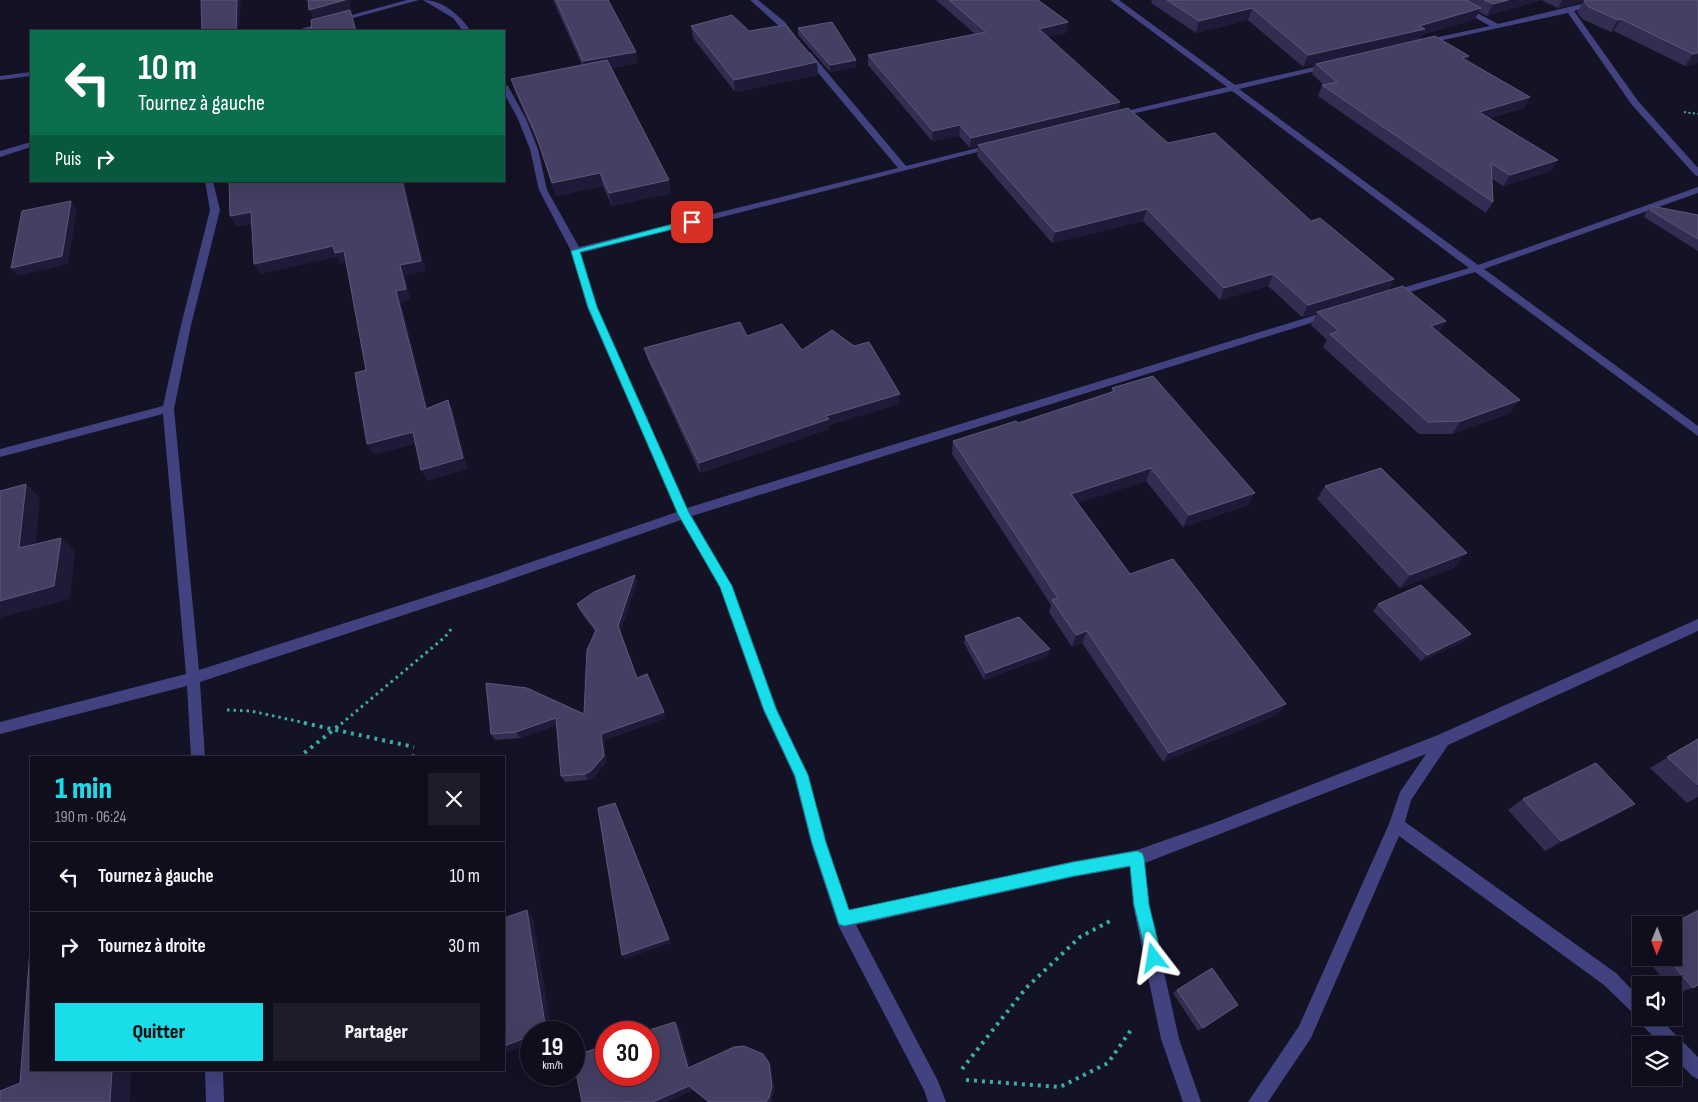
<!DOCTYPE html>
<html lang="fr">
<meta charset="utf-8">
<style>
:root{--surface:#0f0e1c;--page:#1d1c29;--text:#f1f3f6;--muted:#9b9ca3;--line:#2f2e3b;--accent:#19dde8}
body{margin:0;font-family:"Sofia Sans Condensed",sans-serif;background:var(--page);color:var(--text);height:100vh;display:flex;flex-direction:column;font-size:19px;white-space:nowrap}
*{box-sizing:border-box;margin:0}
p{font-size:16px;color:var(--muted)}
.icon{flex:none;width:28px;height:28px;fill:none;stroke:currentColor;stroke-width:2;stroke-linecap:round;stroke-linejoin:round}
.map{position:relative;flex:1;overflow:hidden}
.side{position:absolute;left:30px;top:756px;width:475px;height:315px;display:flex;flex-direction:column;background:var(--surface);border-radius:0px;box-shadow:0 5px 20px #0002,0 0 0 1px var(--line)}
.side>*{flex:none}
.banner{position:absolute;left:30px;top:30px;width:475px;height:152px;border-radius:0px;box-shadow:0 5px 20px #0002,0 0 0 1px var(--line);background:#0b6e4f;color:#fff;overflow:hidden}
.needle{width:32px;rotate:181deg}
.controls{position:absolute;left:1632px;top:916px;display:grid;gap:10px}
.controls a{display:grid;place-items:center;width:50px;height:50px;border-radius:0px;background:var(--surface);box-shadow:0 5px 20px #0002,0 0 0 1px var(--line);font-size:25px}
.speed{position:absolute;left:520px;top:1021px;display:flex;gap:10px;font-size:25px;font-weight:700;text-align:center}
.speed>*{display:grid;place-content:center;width:65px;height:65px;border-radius:50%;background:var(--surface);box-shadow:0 5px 20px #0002,0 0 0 1px var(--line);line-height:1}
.speed small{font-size:12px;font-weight:400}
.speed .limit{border:8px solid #d22;background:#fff;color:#111}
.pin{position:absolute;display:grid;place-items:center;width:42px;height:42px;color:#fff;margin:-21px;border-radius:10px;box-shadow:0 2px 8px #0006}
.me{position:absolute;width:55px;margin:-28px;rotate:346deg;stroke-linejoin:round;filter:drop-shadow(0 0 4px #0008)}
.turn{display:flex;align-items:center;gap:18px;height:105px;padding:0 25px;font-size:22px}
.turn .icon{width:65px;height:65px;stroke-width:2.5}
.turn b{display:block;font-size:35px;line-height:42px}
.then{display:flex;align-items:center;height:48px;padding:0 25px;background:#0003;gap:10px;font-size:19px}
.round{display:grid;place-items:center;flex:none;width:52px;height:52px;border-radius:0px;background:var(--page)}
.head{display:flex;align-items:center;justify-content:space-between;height:85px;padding:0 25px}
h1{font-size:30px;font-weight:800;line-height:38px;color:var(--accent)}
.action{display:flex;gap:10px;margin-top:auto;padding:10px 25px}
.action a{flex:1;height:58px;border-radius:0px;background:var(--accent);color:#111;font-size:20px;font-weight:800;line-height:58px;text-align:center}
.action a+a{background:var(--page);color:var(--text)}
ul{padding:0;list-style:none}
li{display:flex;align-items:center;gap:15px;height:70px;padding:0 25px;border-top:1px solid var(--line)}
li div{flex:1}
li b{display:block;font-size:19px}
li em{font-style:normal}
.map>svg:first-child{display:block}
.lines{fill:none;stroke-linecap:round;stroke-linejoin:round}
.path-far2{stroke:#3cada0;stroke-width:2;stroke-dasharray:2 2.5;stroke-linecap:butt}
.path-far1{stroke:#3cada0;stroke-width:3;stroke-dasharray:2.5 4;stroke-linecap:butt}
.path{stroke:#3cada0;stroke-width:4;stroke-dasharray:3 5;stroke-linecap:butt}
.minor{fill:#41427f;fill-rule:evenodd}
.wall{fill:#322d51}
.shaded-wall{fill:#1e1a38}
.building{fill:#444063;stroke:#5c587b}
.route{fill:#19dde8;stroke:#109097}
</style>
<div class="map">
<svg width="1698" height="1102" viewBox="0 0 1698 1102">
<rect width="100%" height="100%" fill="#141225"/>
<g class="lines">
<!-- path-far2 -->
<path class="path-far2" d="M1684,112l14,2"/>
<!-- path-far1 -->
<g class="path-far1">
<path d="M227,710l24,1 59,13"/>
<path d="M341,724l104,-87 7,-9"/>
</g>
<!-- path -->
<g class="path">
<path d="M304,723l110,24"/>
<path d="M298,758l44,-35"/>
<path d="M962,1069l64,-81 54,-51 30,-16"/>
<path d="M966,1080l94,7 48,-24 23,-33"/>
</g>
<!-- minor -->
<g class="minor">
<path d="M407,0h12l-114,31h-12z"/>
<path d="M423,0c21,0 37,16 48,31h-8l-10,-13z"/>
<path d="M750,0h8l27,22 11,15 -1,2h-6l-10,-13z"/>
<path d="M1110,0h9l116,85 97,-22v4l-93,22 239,176 220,-78v6l-214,76 214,157v10l-223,-164 -78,24h-8v-4l80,-24 -237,-177 -118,27v-4l113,-27z"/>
<path d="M1444,0h9l45,24 100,-24h12l-36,11 64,90 60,67v8l-3,-1 -63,-70 -64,-92 -148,32v-4l70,-15z"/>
<path d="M804,52h6l96,114 87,-22 4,3 -416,106 16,54 90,201 638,-196h8l1,2 -1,2 -641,200 40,70 45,123 31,66 19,68 22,67 225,-49 63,-11 77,-27 224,-88 260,-116v12l-250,114 -37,55 -6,22 211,151 25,26v19h18l39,39v22l-6,-3 -18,-19v-12h-12l-21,-21 -2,-5 -35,-34 -205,-149 -88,202 -43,64h-20l51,-76 90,-202 11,-32 26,-38 -281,109 4,42 30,134 22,63h-18l-22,-63 -28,-134 -3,-38 -56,10 -218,48 82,156 8,21h-18l-4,-12 -86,-165 -27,-82 -17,-67 -31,-66 -43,-123 -39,-67 -192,67 -289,95 5,76h-14l-4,-72 -187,48v-12l186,-48 -23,-260 -163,43v-8l163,-43 18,-81 29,-115 -5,-29h8l7,29 -29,115 -17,84 25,261 289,-93 189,-65 -90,-205 -16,-56 -32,-61 -9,-41 -12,-30 -14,-26v-9l4,2 18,33 12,30 9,41 32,57 319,-79 -94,-112z"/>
<path d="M31,72v4l-31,4v-4z"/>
<path d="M31,142v5l-31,10v-6z"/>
<path d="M205,1070h18l1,32h-18z"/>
</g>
</g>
<!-- wall -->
<g class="wall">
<path d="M553,0h55l30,63 -27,5 60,125 -59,13 -9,-20 -47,10 -16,-48 -25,-56 -4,-13 71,-14z"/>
<path d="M936,0h102l30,22 -2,11 -18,4 72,65 -2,8 50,33 143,78 83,58 -6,12 58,30 -7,11 71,81 -58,21h-33l-96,-87 4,-7 -16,-15 6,-12 -15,4 -34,-31 -48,14 -77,-79 -91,22 -75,-87 1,-10 -8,2 -11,-12 -27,5 -64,-76v-10l107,-21z"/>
<path d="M1152,0h546v63l-13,3 -71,-35 -3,1 -29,-13 -5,-7 6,-10 -25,6 -17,-8 -54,16 -8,-4 -4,7 -53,16 -2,5 49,16 -2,4 63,37 -6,11 -35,10 62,53 -48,15 -11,-7 1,23 -7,11 -168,-117 4,-11h2l-12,-11 3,-10 -12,3 -55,-47 -52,13 -45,-30z"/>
<path d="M691,26l58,5 68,31 1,13 -83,17 -42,-54z"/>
<path d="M798,28l58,32v7l-26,5 -32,-37z"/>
<path d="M1651,206l47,9v36l-54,-34 1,-3z"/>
<path d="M747,336l55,14 97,54 -70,21v4l-129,44 -53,-115 -3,-10z"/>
<path d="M1112,388l136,117 -65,22 -37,-46 -69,22 53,71 148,140 -115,48 -81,-119 -10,4 -23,-35 2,-7 -99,-151 1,-13 65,-18 93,-30z"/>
<path d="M1325,486l130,81 -55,21 -83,-89z"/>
<path d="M635,575l2,6 -17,52 17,45 29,40 -62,22 2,22 -12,15 -6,3 -23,2 -4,-6 -4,-51 -37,13 -25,2 -4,-6 93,-20 11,-83 -15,-20 -3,-7z"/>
<path d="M1378,604l93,30 -6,7 -44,20 -48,-50z"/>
<path d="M965,636l83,20 -64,24 -20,-37z"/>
<path d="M1698,739v58l-11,6 -37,-35z"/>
<path d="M1523,799l95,15 -73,37 -37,-41z"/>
<path d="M1698,909v76l-5,3 -17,5 -2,-2v-6h-5l-24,-27h29v-33h-6z"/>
<path d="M1641,939v14l-8,-9z"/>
<path d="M1177,990l61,15 -40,26 -25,-38z"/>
<path d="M679,1027l11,40 79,-4 2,4 3,23 -3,12h-63l-15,-12 -27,12z"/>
</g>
<!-- shaded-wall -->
<g class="shaded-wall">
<path d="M237,0h4l-2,31h-3z"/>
<path d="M345,0h8l-4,1 3,12h-1l6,18 -42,-8 -6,-13z"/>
<path d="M1508,0h33l-54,16 6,-12z"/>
<path d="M1562,0h28l-6,1 -1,1 -25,6z"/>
<path d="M1252,8l-4,12 -52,13 3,-12z"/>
<path d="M1481,8l-6,11 -53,16 -3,6 -116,26 5,-12 111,-29z"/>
<path d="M1621,19l-7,12 -3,1 7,-12z"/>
<path d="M1068,22l-2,11 -28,6 1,-10z"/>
<path d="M636,52l2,11 -53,9 -2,-11z"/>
<path d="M1698,53v10l-13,3 8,-12z"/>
<path d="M1469,56l-5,10 -2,-8z"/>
<path d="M856,60v7l-26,5v-7z"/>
<path d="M817,62l1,13 -83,17 -1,-12z"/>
<path d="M1530,97l-6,11 -51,14 6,-10z"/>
<path d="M1120,102l-2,10 -140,33v1l-8,2 1,-10z"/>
<path d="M960,125l-1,11 -27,5 1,-10z"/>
<path d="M1558,160l-7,11 -48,15 7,-11z"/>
<path d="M600,173l3,13 -47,10 -4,-13z"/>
<path d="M669,180l2,13 -59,13 -3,-13z"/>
<path d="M402,181h2l22,90 -21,5 6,24 -10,2 30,117 -5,-10 -30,-118 4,-26z"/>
<path d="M71,201l6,8 -9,55 -50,12 -7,-8z"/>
<path d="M1147,209l-4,12 -91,22 3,-11z"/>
<path d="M251,212l6,11 -21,4 -6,-11z"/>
<path d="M333,246l11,5 5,11 -9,2 -3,-7 -76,17 -7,-10z"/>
<path d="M1273,274l-5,12 -48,14 4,-12z"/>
<path d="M1394,279l-7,12 -85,26 6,-12z"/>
<path d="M1446,321l-8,13 -7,-8z"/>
<path d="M900,394l-1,10 -70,21v4l-129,44 -1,-10 127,-47z"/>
<path d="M448,400l5,10 15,59 -41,12 -6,-11z"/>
<path d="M1520,400l-10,13 -58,21 9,-13z"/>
<path d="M413,432l5,11 -44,12 -7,-11z"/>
<path d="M1151,468l-5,13 -79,26 4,-13z"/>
<path d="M26,484l14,14 -6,64 -15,-14z"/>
<path d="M1255,493l-7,12 -65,22 6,-12z"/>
<path d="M61,538l14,13 -5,48 -70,19v-17z"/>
<path d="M1467,553l-12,14 -55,21 10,-13z"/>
<path d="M635,575l2,6 -17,52 -2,-7z"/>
<path d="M1087,631l-5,12 -10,4 4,-12z"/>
<path d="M1471,634l-6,7 -44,20 6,-6z"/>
<path d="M1050,649l-2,7 -64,24 2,-7z"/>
<path d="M1286,704l-8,10 -115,48 6,-9z"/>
<path d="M664,712l2,6 -62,22 2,22 -12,15 -6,3 -3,-6 16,-40z"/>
<path d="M556,718l4,6 -40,14 -4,-6z"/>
<path d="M615,803l56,140 -46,16 -3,-4z"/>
<path d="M1635,804l-17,10 -73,37 16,-10z"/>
<path d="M527,910l6,8 19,114h-12z"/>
<path d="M675,1022l4,5 13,45 -4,-4z"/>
<path d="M531,1036v7l-27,11v-8z"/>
<path d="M769,1063l2,4 3,23 -3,11 -5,1z"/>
<path d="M112,1070h19l-1,32h-20z"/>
<path d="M689,1086l4,4 -27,12h-13z"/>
</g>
<!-- building -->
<g class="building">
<path d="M201,0h36l-1,31h-34z"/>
<path d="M308,0h37l-36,10z"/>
<path d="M556,0h52l28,52 -53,9z"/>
<path d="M949,0h89l30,22 -29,7 81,73 -149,36 -11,-13 -27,6 -65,-76 118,-23z"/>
<path d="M1167,0h299l15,8 -62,18 6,3 -117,26 -56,-47 -53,13z"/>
<path d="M1484,0h24l-15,4z"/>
<path d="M1586,0h112v53l-5,1 -72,-35 -3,1 -29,-13 -5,-6z"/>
<path d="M350,10l6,21h-44l-1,-11z"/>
<path d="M732,15l17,16 36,-6 32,37 -83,18 -43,-54z"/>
<path d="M832,22l24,38 -26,5 -32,-37z"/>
<path d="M1435,36l34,20 -7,2 68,39 -51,15 79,48 -48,15 -19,-12 2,39 -171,-117 15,-3 -21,-18z"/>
<path d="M607,60l62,120 -60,13 -9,-20 -48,10 -16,-48 -25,-56z"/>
<path d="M1128,108l40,35 47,-10 96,88 9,-3 74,61 -86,26 -35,-31 -49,14 -77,-79 -92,23 -77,-87z"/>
<path d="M229,181h173l19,80 -21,4 6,24 -10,2 30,118 22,-9 15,58 -42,12 -8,-38 -46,12 -12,-71 11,-3 -22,-119 -9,2 -2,-7 -79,18 -3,-52 -21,4z"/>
<path d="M71,201l-9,55 -51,12 11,-57z"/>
<path d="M1651,206l47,9v24l-48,-29z"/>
<path d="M1403,286l43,35 -15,5 89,74 -59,21 -33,1 -98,-88 9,-3 -22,-19z"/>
<path d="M740,322l7,14 35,-12 20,26 30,-20 22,16 15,-4 31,52 -74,22 3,3 -130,44 -55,-115z"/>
<path d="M1153,376l102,117 -66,22 -38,-47 -80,26 59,80 43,-15 113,145 -117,49 -82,-122 -11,4 -24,-35 6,-2 -105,-157 63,-20 2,2 97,-32 -3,-3z"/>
<path d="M1381,468l86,85 -57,22 -85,-89z"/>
<path d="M26,484l-7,64 42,-10 -7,48 -54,15v-110z"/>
<path d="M635,575l-17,51 19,52 10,-4 17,38 -63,22 3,22 -13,15 -6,3 -24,2 -5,-58 -40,14 -25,2 -5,-51 41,5 57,26 3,-64 9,-20 -19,-26 17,-12z"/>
<path d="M1421,585l50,49 -44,21 -49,-51z"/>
<path d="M1019,617l31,32 -64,24 -21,-37z"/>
<path d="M1698,739v46l-31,-28z"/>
<path d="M414,754l1,4h-10z"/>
<path d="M1596,763l39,41 -74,37 -38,-42z"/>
<path d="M615,803l54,136 -47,16 -24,-147z"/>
<path d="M527,910l19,120 -6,2h-9v4l-27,10v-128z"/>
<path d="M1698,911v74l-5,3 -26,-30h7v-33h-2z"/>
<path d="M31,936v134h81l-2,32h-110v-11l20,-8z"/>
<path d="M1212,968l26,37 -35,23 -26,-38z"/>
<path d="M675,1022l13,46 46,-21 10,-1 19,8 6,9 3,23 -3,12 -3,4h-57l-20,-16 -36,16h-71l-8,-39v-7l32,-11v30h43v-43h-6z"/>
</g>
<!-- route -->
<path class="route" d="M692,219l2,1v4l-114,28 17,55 92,206 43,73 44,123 32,66 18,68 23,67 225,-48 63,-11 5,2 2,5 5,47 13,53 -2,6 -6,2 -5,-2 -2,-6 -13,-53 -4,-39 -56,10 -230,50 -5,-2 -27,-81 -17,-67 -31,-66 -44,-123 -42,-73 -90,-207 -17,-56z"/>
</svg>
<div class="controls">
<a><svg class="needle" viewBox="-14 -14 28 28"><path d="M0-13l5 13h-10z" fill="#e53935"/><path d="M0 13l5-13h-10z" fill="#9b9ca3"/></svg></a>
<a><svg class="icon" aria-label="sound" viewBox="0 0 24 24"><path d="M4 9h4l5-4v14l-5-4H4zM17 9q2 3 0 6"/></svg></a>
<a><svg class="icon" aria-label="layers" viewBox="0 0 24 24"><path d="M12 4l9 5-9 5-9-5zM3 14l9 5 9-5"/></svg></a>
</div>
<div class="speed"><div>19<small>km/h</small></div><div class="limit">30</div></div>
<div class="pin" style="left:692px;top:222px;background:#d93025"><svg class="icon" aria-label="arrive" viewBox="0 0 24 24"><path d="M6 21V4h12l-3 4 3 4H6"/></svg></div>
<svg class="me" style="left:1154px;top:958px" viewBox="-20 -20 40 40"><path d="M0-17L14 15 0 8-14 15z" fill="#19dde8" stroke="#fff" stroke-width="4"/></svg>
<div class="banner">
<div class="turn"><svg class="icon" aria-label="left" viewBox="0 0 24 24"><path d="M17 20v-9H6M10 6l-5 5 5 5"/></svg><div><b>10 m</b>Tournez à gauche</div></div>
<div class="then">Puis<svg class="icon" aria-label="right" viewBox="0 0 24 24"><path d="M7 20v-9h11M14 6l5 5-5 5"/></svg></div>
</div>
<section class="side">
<div class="head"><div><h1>1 min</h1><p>190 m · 06:24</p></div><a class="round"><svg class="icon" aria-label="close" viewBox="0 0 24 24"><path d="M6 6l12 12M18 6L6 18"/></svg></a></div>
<ul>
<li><svg class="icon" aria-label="left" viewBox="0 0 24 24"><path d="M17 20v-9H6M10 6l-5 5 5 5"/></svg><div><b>Tournez à gauche</b></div><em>10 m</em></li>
<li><svg class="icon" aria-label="right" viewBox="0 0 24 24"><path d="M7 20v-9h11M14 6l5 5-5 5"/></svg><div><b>Tournez à droite</b></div><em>30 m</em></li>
</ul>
<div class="action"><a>Quitter</a><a>Partager</a></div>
</section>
</div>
